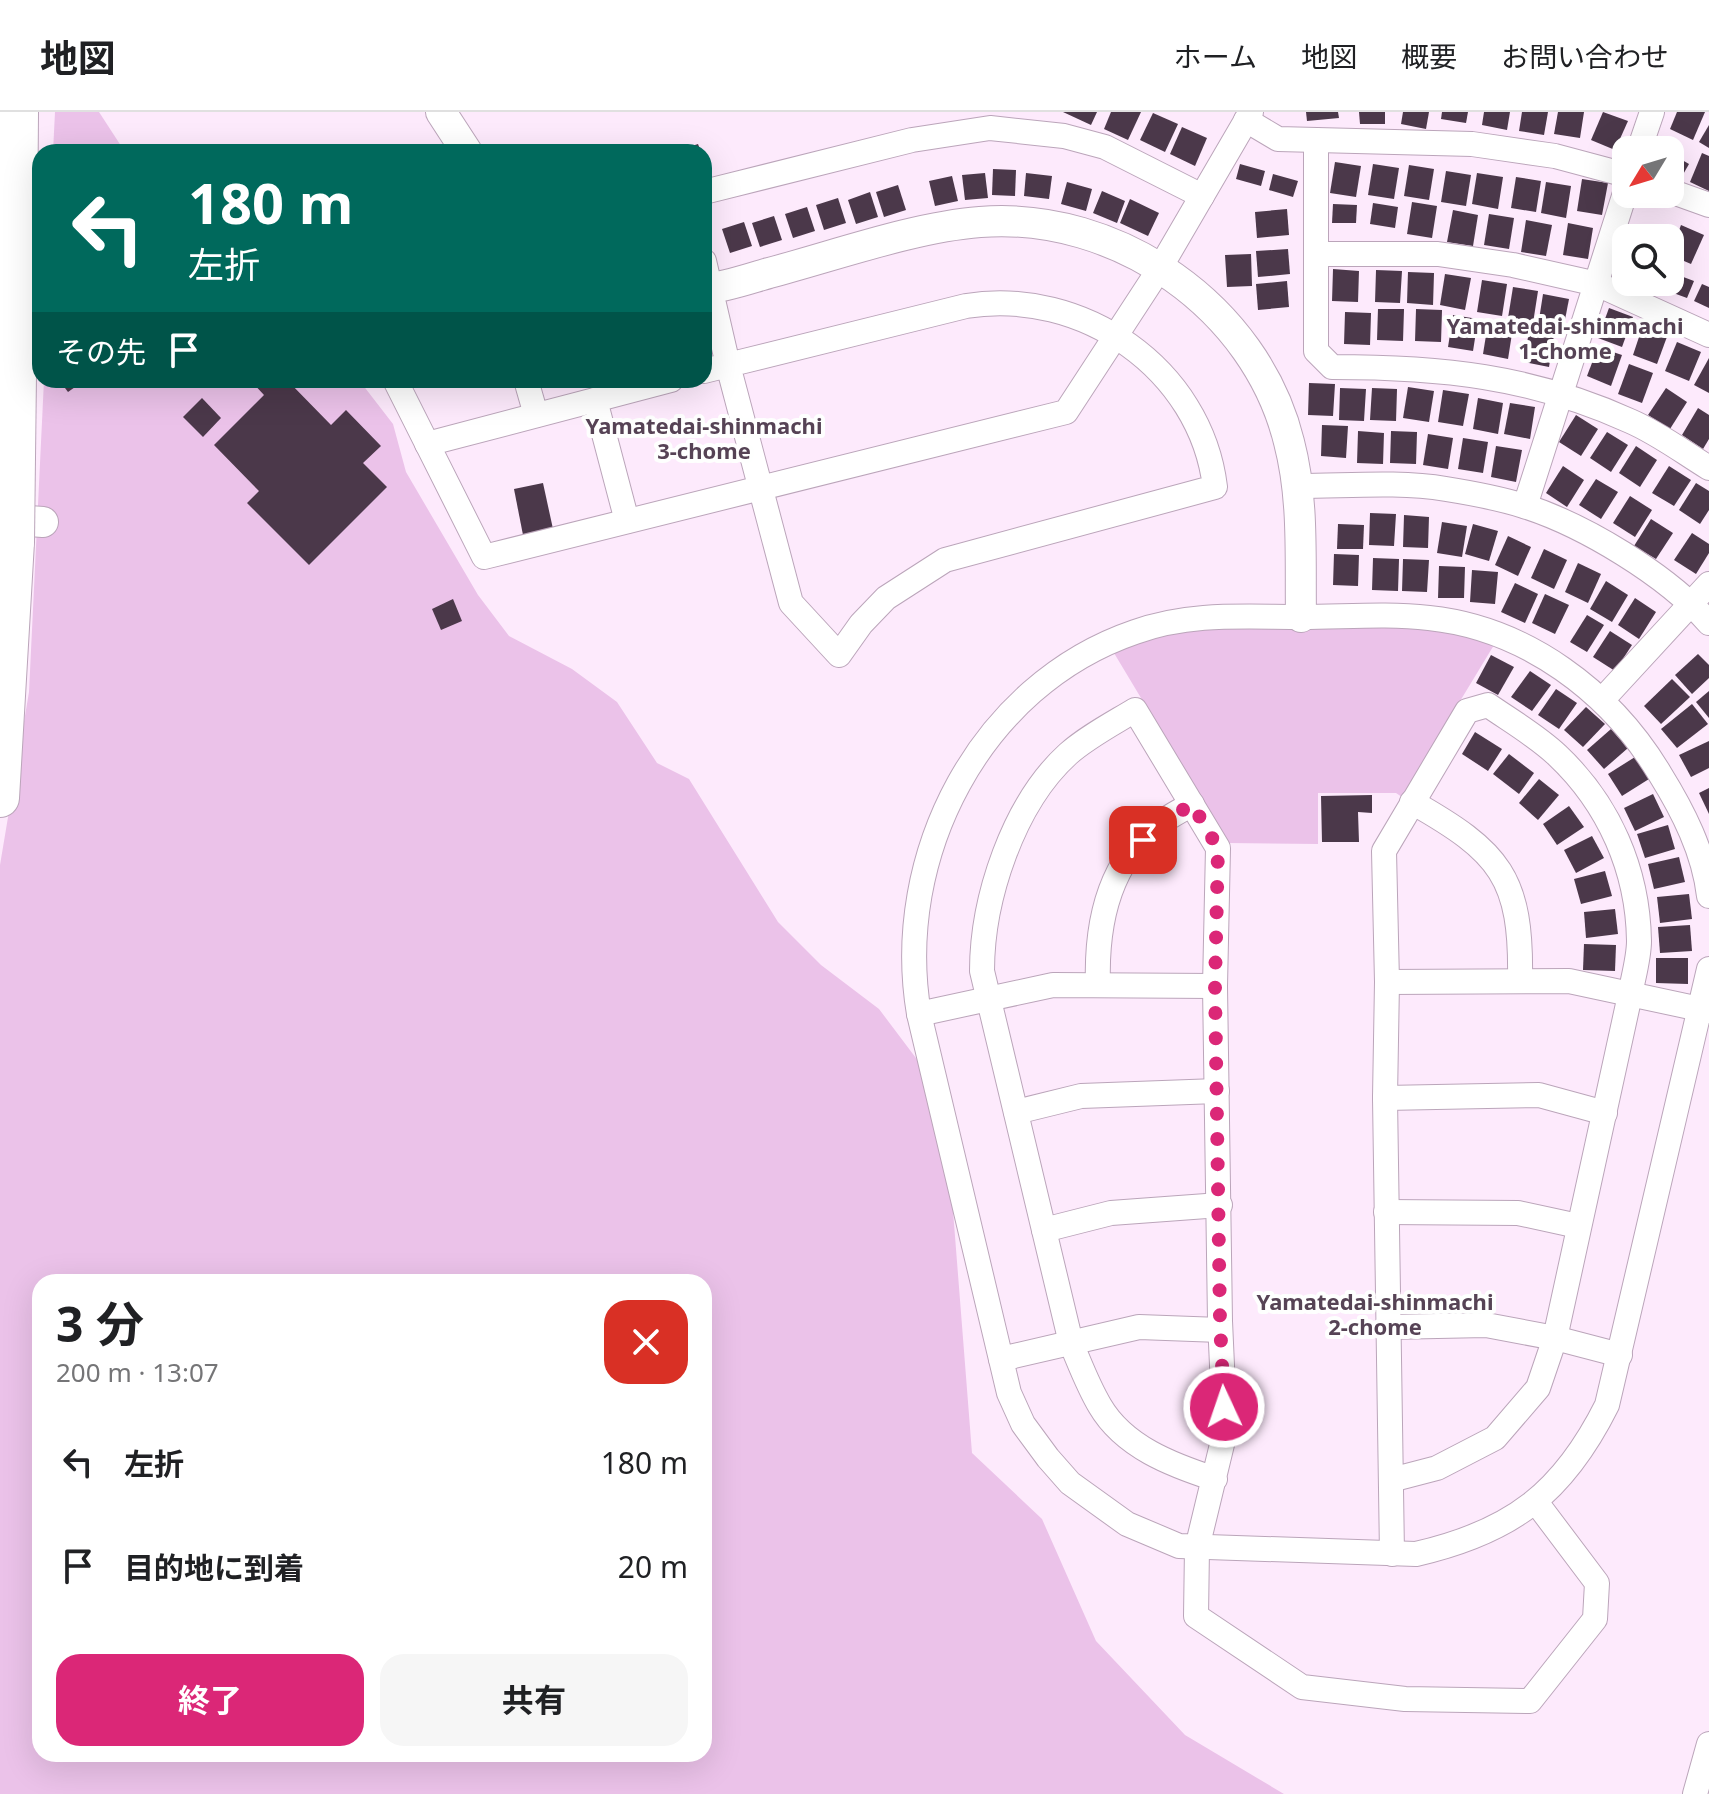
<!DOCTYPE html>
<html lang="ja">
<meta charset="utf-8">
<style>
:root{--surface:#fff;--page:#f6f6f6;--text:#202124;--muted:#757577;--line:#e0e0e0;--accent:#db2777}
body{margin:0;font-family:"Noto Sans","Noto Sans JP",sans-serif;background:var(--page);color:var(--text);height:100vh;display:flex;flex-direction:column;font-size:30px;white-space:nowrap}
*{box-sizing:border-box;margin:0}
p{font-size:26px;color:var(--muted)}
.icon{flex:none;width:44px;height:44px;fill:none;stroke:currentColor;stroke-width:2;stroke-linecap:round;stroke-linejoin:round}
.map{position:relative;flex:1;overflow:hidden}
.panel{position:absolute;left:32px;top:1162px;width:680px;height:488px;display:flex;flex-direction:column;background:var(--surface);border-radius:24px;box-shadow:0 8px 32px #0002}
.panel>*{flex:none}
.top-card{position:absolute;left:32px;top:32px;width:680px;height:244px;border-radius:24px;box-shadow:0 8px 32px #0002;background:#00695c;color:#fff;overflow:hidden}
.needle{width:52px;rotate:232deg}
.buttons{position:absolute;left:1612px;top:24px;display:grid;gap:16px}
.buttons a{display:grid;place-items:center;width:72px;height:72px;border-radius:16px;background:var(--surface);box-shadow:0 8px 32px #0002;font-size:40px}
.pin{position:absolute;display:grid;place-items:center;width:68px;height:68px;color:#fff;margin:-34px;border-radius:16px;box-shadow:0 4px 12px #0006}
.me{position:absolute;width:88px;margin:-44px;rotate:357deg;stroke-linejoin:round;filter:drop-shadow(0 0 6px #0008)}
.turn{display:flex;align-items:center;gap:28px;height:168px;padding:0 24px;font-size:36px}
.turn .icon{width:104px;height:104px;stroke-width:2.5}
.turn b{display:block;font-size:56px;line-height:68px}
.then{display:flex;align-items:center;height:76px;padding:0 24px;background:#0003;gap:16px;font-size:30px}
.round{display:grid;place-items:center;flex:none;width:84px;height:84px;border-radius:24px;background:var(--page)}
.overview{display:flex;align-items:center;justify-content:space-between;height:136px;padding:0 24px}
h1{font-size:48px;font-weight:700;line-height:60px}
.primary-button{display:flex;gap:16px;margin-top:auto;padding:16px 24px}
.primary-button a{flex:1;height:92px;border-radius:24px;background:var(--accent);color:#fff;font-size:32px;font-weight:700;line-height:92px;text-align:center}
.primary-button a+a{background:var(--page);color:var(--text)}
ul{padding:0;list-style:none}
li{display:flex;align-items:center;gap:24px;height:104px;padding:0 24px}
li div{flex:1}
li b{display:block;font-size:30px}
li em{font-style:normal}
header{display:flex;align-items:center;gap:48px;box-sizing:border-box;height:112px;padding:0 40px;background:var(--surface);border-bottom:2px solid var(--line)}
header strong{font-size:38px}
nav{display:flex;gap:44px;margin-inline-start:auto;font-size:28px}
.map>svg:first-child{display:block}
.green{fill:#ebc2e9;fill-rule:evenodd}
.building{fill:#4b384a}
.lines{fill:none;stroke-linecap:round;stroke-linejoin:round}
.minor-casing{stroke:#bba5ba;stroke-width:26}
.tertiary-casing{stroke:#bba5ba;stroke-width:32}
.primary-casing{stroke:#bba5ba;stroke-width:40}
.minor{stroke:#fff;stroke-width:24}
.tertiary{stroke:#fff;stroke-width:30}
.primary{stroke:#fff;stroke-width:38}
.primary-bridge-casing{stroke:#bba5ba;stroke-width:40;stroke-linecap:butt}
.primary-bridge{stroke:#fff;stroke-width:38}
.route{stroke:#db2777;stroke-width:14;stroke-dasharray:0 25.2}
.labels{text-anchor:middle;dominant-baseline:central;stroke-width:8;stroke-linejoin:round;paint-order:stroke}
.neighbourhood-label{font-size:22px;font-weight:bold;fill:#564355;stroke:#fefffe}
</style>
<header>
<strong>地図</strong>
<nav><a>ホーム</a><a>地図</a><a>概要</a><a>お問い合わせ</a></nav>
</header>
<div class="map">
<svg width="1709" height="1682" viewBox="0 0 1709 1682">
<rect width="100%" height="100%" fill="#fdeafc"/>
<!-- green -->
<g class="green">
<path d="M55,0h44l26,40h-72z"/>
<path d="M44,268h315l34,44 13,48 72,123 31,41 63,33 45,33 40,61 32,16 89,143 43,43 58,44 52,69 17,69 24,306 70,66 54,122 89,94 99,59h-1284v-929l29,-173zM40,1170h664v472h-664z"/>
<path d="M1357,514l85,3 52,16 -92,152 -6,-4h-78v51l-90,-1 -114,-190 31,-13 42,-11z"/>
</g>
<!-- building -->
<g class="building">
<path d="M1063,0h34l-6,13z"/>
<path d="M1111,0h30l-13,28 -24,-11z"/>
<path d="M1306,0h32l1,6 -32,3z"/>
<path d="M1359,0h26v12h-25z"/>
<path d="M1403,0h26l-3,17 -25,-5z"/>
<path d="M1442,0h26l-2,11 -25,-4z"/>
<path d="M1484,0h26l-3,18 -25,-5z"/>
<path d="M1522,0h26l-4,23 -25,-4z"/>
<path d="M1558,0h26l-4,26 -26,-4z"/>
<path d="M1603,0l25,9 -13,29 -24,-10z"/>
<path d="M1677,0h28l-12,28 -23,-11z"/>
<path d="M1153,1l25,11 -13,28 -25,-12z"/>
<path d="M1709,13v23l-10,-6z"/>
<path d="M1182,15l25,11 -12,28 -25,-12z"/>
<path d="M698,32l3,8h-25v-1z"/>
<path d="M1670,41l19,11 -8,14 -11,-6z"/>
<path d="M1702,41l7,3v35l-19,-9z"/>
<path d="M1335,50l26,4 -5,31 -26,-4z"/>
<path d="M1240,52l25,7 -4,15 -25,-7z"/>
<path d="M1373,52l26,4 -5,31 -26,-4z"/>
<path d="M1409,53l25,4 -5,31 -25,-4z"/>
<path d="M993,57l23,1 -1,26 -23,-1z"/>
<path d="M1446,59l25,4 -5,31 -25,-4z"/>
<path d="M985,61l3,25 -23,2 -3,-25z"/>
<path d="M1026,61l26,3 -3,23 -25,-3z"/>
<path d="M1477,61l26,4 -5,32 -26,-5z"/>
<path d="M1273,62l25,7 -5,16 -24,-7z"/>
<path d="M952,64l6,25 -23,5 -6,-25z"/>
<path d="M1516,65l25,4 -5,31 -25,-4z"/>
<path d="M1582,67l26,4 -6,32 -25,-4z"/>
<path d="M1067,70l25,7 -6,22 -25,-7z"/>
<path d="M1546,70l25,4 -5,32 -25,-5z"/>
<path d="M898,73l8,25 -22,7 -8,-25z"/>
<path d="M1102,79l23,10 -8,22 -24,-10z"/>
<path d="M870,80l8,25 -22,7 -8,-24z"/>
<path d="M838,86l8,25 -22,7 -8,-25z"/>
<path d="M1130,87l29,14 -11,23 -28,-13z"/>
<path d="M1412,90l25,4 -5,32 -25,-4z"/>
<path d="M1373,91l25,4 -3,21 -25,-4z"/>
<path d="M1333,92l24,1 -1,18h-24z"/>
<path d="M807,95l8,24 -22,7 -8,-24z"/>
<path d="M1287,97l2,26 -32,3 -2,-26z"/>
<path d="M1453,98l25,5 -5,31 -26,-4z"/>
<path d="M1489,102l25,4 -5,31 -25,-4z"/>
<path d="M774,104l8,24 -22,7 -8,-24z"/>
<path d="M1526,108l26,5 -6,31 -25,-4z"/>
<path d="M744,110l8,24 -22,7 -8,-24z"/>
<path d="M1568,111l25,5 -5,31 -25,-4z"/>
<path d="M1681,113l23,10 -13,29 -21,-9z"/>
<path d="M1288,137l2,25 -32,3 -2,-26z"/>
<path d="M1251,142l1,32 -25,1 -2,-32z"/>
<path d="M1333,157l26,2 -1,31 -26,-1z"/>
<path d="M1376,158l26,1 -2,32 -25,-1z"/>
<path d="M1408,160l26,1 -1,32 -26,-2z"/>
<path d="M1670,160l24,9 -7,17 -30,-11 1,-5h12z"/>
<path d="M1445,162l26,4 -6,32 -25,-5z"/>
<path d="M1482,168l25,4 -5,32 -25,-4z"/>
<path d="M1287,169l2,26 -31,3 -2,-26z"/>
<path d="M1702,172l7,3v21l-15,-7z"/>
<path d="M1513,175l25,4 -5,32 -25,-5z"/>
<path d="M1543,182l26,5 -6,31 -25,-4z"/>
<path d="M1609,196l24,9 -11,30 -24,-9z"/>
<path d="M1378,197h26l-1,32 -26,-1z"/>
<path d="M1416,197l26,1 -1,32 -26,-1z"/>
<path d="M1345,200l26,1 -1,32 -26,-1z"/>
<path d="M1453,203l25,4 -5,32 -25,-4z"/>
<path d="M1488,211l25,4 -5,32 -25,-5z"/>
<path d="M1643,213l25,9 -11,30 -24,-9z"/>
<path d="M1529,219l25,4 -5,32 -25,-5z"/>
<path d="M1677,230l24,10 -12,29 -24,-10z"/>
<path d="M1598,235l24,8 -11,31 -24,-10z"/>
<path d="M1709,246v35l-15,-8z"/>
<path d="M1629,252l24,9 -11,30 -24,-9z"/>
<path d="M59,268h26l-17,12z"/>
<path d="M250,268h37l44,45 15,-15 35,36 -18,17 24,24 -78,78 -62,-62 12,-12 -45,-46 50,-50z"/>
<path d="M1309,271l26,1 -2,32 -25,-1z"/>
<path d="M1408,275l26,4 -5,31 -26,-4z"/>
<path d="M1340,276l26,1 -2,32 -25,-1z"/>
<path d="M1372,276l25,1 -1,32 -26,-1z"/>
<path d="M1666,276l21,14 -17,27 -22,-14z"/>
<path d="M1443,278l26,4 -6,32 -25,-4z"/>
<path d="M202,286l19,20 -18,19 -20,-20z"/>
<path d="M1478,286l25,5 -5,31 -25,-5z"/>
<path d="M1510,291l25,4 -5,32 -26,-5z"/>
<path d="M1698,296l11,7v24l-6,10 -21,-14z"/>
<path d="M1576,303l22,14 -17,27 -22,-14z"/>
<path d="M1322,313l26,1 -2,32 -25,-2z"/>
<path d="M1358,319l26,2 -1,31 -26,-1z"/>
<path d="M1391,319l26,1 -1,32 -26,-1z"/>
<path d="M1607,320l21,13 -17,27 -21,-14z"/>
<path d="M1428,322l25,4 -5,31 -25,-4z"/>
<path d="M1463,326l25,4 -5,31 -25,-4z"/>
<path d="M1496,334l26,4 -6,32 -25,-5z"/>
<path d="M1636,334l21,14 -17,27 -21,-14z"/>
<path d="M1563,354l21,14 -17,27 -21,-14z"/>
<path d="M1669,354l22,14 -17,26 -22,-13z"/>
<path d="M1596,367l22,13 -17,27 -22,-14z"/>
<path d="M543,371l10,46 -30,6 -9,-46z"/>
<path d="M1696,371l13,8v19l-9,14 -21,-14z"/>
<path d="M1630,384l22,14 -17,27 -22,-14z"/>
<path d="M1370,401l26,1 -2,32 -25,-1z"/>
<path d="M1404,403l25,2 -1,31 -25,-1z"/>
<path d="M1651,407l22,14 -17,26 -22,-13z"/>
<path d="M1442,410l25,4 -5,31 -25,-4z"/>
<path d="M1338,412l26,1 -1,24h-26z"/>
<path d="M1473,412l25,7 -9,30 -24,-7z"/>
<path d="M1692,421l17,11v9l-13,21 -22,-14z"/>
<path d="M1508,424l23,11 -13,29 -23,-11z"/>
<path d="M1544,437l23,11 -13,29 -23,-11z"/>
<path d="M1334,442l25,1 -1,31 -25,-1z"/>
<path d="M1373,446l26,1 -1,32 -26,-1z"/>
<path d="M1403,447l26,1 -2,32 -25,-1z"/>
<path d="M1578,451l23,11 -13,29 -23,-11z"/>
<path d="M1439,454l26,1 -1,31h-26z"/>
<path d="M1472,458l26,2 -3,32 -25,-2z"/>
<path d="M1606,469l22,14 -16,27 -22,-13z"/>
<path d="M1515,471l23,11 -13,29 -24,-11z"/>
<path d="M1545,482l24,11 -14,29 -23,-11z"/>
<path d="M1635,486l21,14 -17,27 -21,-14z"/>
<path d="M453,487l9,22 -21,9 -9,-21z"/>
<path d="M1587,503l17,10 -17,27 -17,-10z"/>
<path d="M1610,519l22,14 -17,26 -22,-14z"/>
<path d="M1698,542l11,11v13l-17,16 -17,-19z"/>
<path d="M1491,543l23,12 -16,28 -22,-12z"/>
<path d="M1530,559l21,14 -19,26 -21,-14z"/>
<path d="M1672,567l18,18 -29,27 -17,-18z"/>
<path d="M1556,577l21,14 -18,26 -21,-14z"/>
<path d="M1709,579v27l-13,-16z"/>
<path d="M1692,592l16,20 -31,24 -16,-19z"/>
<path d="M1586,595l19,17 -22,23 -19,-17z"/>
<path d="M1611,617l17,19 -24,21 -17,-19z"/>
<path d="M1475,620l27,17 -14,22 -26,-17z"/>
<path d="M1709,629v27l-18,9 -12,-22z"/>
<path d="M1509,642l25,19 -15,21 -26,-20z"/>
<path d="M1635,645l14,22 -27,17 -14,-22z"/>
<path d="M1539,667l20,16 -21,25 -19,-17z"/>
<path d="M1709,676v26l-10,-21z"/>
<path d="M1653,682l11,23 -29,14 -11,-23z"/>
<path d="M1372,683v18l-14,-1 1,30h-37l-1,-46z"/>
<path d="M1569,694l15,21 -27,18 -14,-21z"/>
<path d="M1668,713l7,24 -30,9 -8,-24z"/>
<path d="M1592,724l12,22 -28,15 -12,-23z"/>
<path d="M1679,745l6,25 -31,7 -6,-25z"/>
<path d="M1605,759l7,25 -31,8 -7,-25z"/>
<path d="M1689,782l3,25 -32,4 -3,-26z"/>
<path d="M1615,797l3,25 -32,4 -2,-26z"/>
<path d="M1690,813l2,26 -32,2 -2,-26z"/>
<path d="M1584,832l32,1 -1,26 -32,-1z"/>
<path d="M1656,846h32v26l-32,-1z"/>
</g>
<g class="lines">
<defs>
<g id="minor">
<path d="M1246,8l32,19 194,5 83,12 71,19"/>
<path d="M1316,28v211l16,16c108,0 199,9 298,54 28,12 53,31 79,47"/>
<path d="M1639,38l13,-38"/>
<path d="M1670,79l39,14"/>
<path d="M704,80l208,-52 78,-12 74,8 41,11 97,49"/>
<path d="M1318,142h120l75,11 84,19 112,51"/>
<path d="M704,149l24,104 63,238 48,52 22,-31 25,-26 59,-38 270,-73c-14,-118 -133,-200 -249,-181l-238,59 -24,6"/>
<path d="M395,268l89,177 582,-145 94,-144 91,-156"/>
<path d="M526,268l10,35"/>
<path d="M595,288l32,121"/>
<path d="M427,332l244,-64"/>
<path d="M1299,374c48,0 99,-5 147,3 25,4 53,9 78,17 60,19 143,69 185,117"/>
<path d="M1525,394l101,-316"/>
<path d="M1603,587l106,-115"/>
<path d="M1412,690c88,50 110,75 108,179"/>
<path d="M1709,784c-5,-44 -26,-85 -49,-122 -49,-82 -134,-146 -231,-156 -42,-5 -85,-1 -127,-1 -57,0 -112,-5 -167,15 -155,53 -243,224 -216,382l90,379 14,31 25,34 22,25 57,41 52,22 237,8c96,-22 147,-61 191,-149l102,-436"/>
<path d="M1387,870l182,-1 140,30"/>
<path d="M1098,873c-2,-59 9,-119 57,-158 11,-9 25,-16 37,-23"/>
<path d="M919,902l134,-29 162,1"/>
<path d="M1385,986l154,-3 66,18"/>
<path d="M1016,1000l65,-16 136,-5"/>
<path d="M1386,1100l132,1 60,13"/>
<path d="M1044,1118l67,-17 109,-8"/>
<path d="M1389,1215l97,-2 69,13 65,17"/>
<path d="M1001,1247l138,-32 81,3"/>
<path d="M1215,1367c-43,-14 -91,-32 -115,-73 -12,-20 -20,-42 -29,-63l-89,-372c0,-72 31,-167 86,-217 19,-17 44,-30 67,-44l83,138 -3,138 5,335 5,111 -28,116 -1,68 106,71 103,12 125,2 65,-82 2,-36 -61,-81"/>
<path d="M1391,1368l46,-12 58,-30 43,-50 17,-50 75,-343c3,-17 9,-37 9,-54 -1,-71 -30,-137 -82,-186 -20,-19 -46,-34 -69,-50l-21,6 -83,140 3,131 -2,116 7,456"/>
<path d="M1695,1682l14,-50"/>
</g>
<g id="tertiary">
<path d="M441,0l26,40"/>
<path d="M704,177c22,-2 44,-10 65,-16 65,-17 145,-46 211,-51 137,-11 276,85 309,220 15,57 11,117 12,175"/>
<path d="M0,407l43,3"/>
</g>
<g id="primary">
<path d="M17,262l2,-262"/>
<path d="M0,686l15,-256"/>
</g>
</defs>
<!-- minor casing -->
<use href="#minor" class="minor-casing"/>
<!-- tertiary casing -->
<use href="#tertiary" class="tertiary-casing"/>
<!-- primary casing -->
<use href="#primary" class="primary-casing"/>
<!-- minor -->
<use href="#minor" class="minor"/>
<!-- tertiary -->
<use href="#tertiary" class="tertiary"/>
<!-- primary -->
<use href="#primary" class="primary"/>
<defs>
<path id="primary-bridge" d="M15,430l2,-168"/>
</defs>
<!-- primary-bridge casing -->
<use href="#primary-bridge" class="primary-bridge-casing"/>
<!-- primary-bridge -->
<use href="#primary-bridge" class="primary-bridge"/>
</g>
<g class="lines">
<!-- route -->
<path class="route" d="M1143,728l12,-12 37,-24 26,44 -3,138 5,335 4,86"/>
</g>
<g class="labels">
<!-- neighbourhood labels -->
<g class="neighbourhood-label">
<text x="1565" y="213">Yamatedai-shinmachi<tspan x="1565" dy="25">1-chome</tspan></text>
<text x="704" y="313">Yamatedai-shinmachi<tspan x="704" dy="25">3-chome</tspan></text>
<text x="1375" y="1189">Yamatedai-shinmachi<tspan x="1375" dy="25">2-chome</tspan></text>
</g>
</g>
</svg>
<div class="buttons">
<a><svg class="needle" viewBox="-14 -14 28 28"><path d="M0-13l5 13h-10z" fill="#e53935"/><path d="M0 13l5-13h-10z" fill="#757577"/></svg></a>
<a><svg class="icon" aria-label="search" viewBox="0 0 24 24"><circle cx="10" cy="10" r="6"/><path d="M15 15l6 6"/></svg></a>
</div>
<div class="pin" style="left:1143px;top:728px;background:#d93025"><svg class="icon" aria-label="arrive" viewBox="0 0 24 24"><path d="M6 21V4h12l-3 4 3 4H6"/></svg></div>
<svg class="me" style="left:1224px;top:1295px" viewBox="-20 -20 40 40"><circle r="17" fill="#db2777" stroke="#fff" stroke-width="3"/><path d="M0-11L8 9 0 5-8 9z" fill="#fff"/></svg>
<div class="top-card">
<div class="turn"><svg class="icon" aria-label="left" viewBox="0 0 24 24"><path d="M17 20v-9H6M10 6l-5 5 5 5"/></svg><div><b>180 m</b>左折</div></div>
<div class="then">その先<svg class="icon" aria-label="arrive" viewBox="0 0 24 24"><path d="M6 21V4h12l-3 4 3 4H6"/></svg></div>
</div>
<section class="panel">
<div class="overview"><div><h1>3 分</h1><p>200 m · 13:07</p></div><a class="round" style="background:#d93025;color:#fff"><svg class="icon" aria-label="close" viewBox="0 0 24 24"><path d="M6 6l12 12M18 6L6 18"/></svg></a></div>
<ul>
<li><svg class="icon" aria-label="left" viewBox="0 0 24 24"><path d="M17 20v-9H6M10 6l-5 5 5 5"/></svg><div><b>左折</b></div><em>180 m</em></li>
<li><svg class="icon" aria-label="arrive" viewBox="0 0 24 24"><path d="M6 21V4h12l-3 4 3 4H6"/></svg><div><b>目的地に到着</b></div><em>20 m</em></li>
</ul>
<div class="primary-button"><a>終了</a><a>共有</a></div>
</section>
</div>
